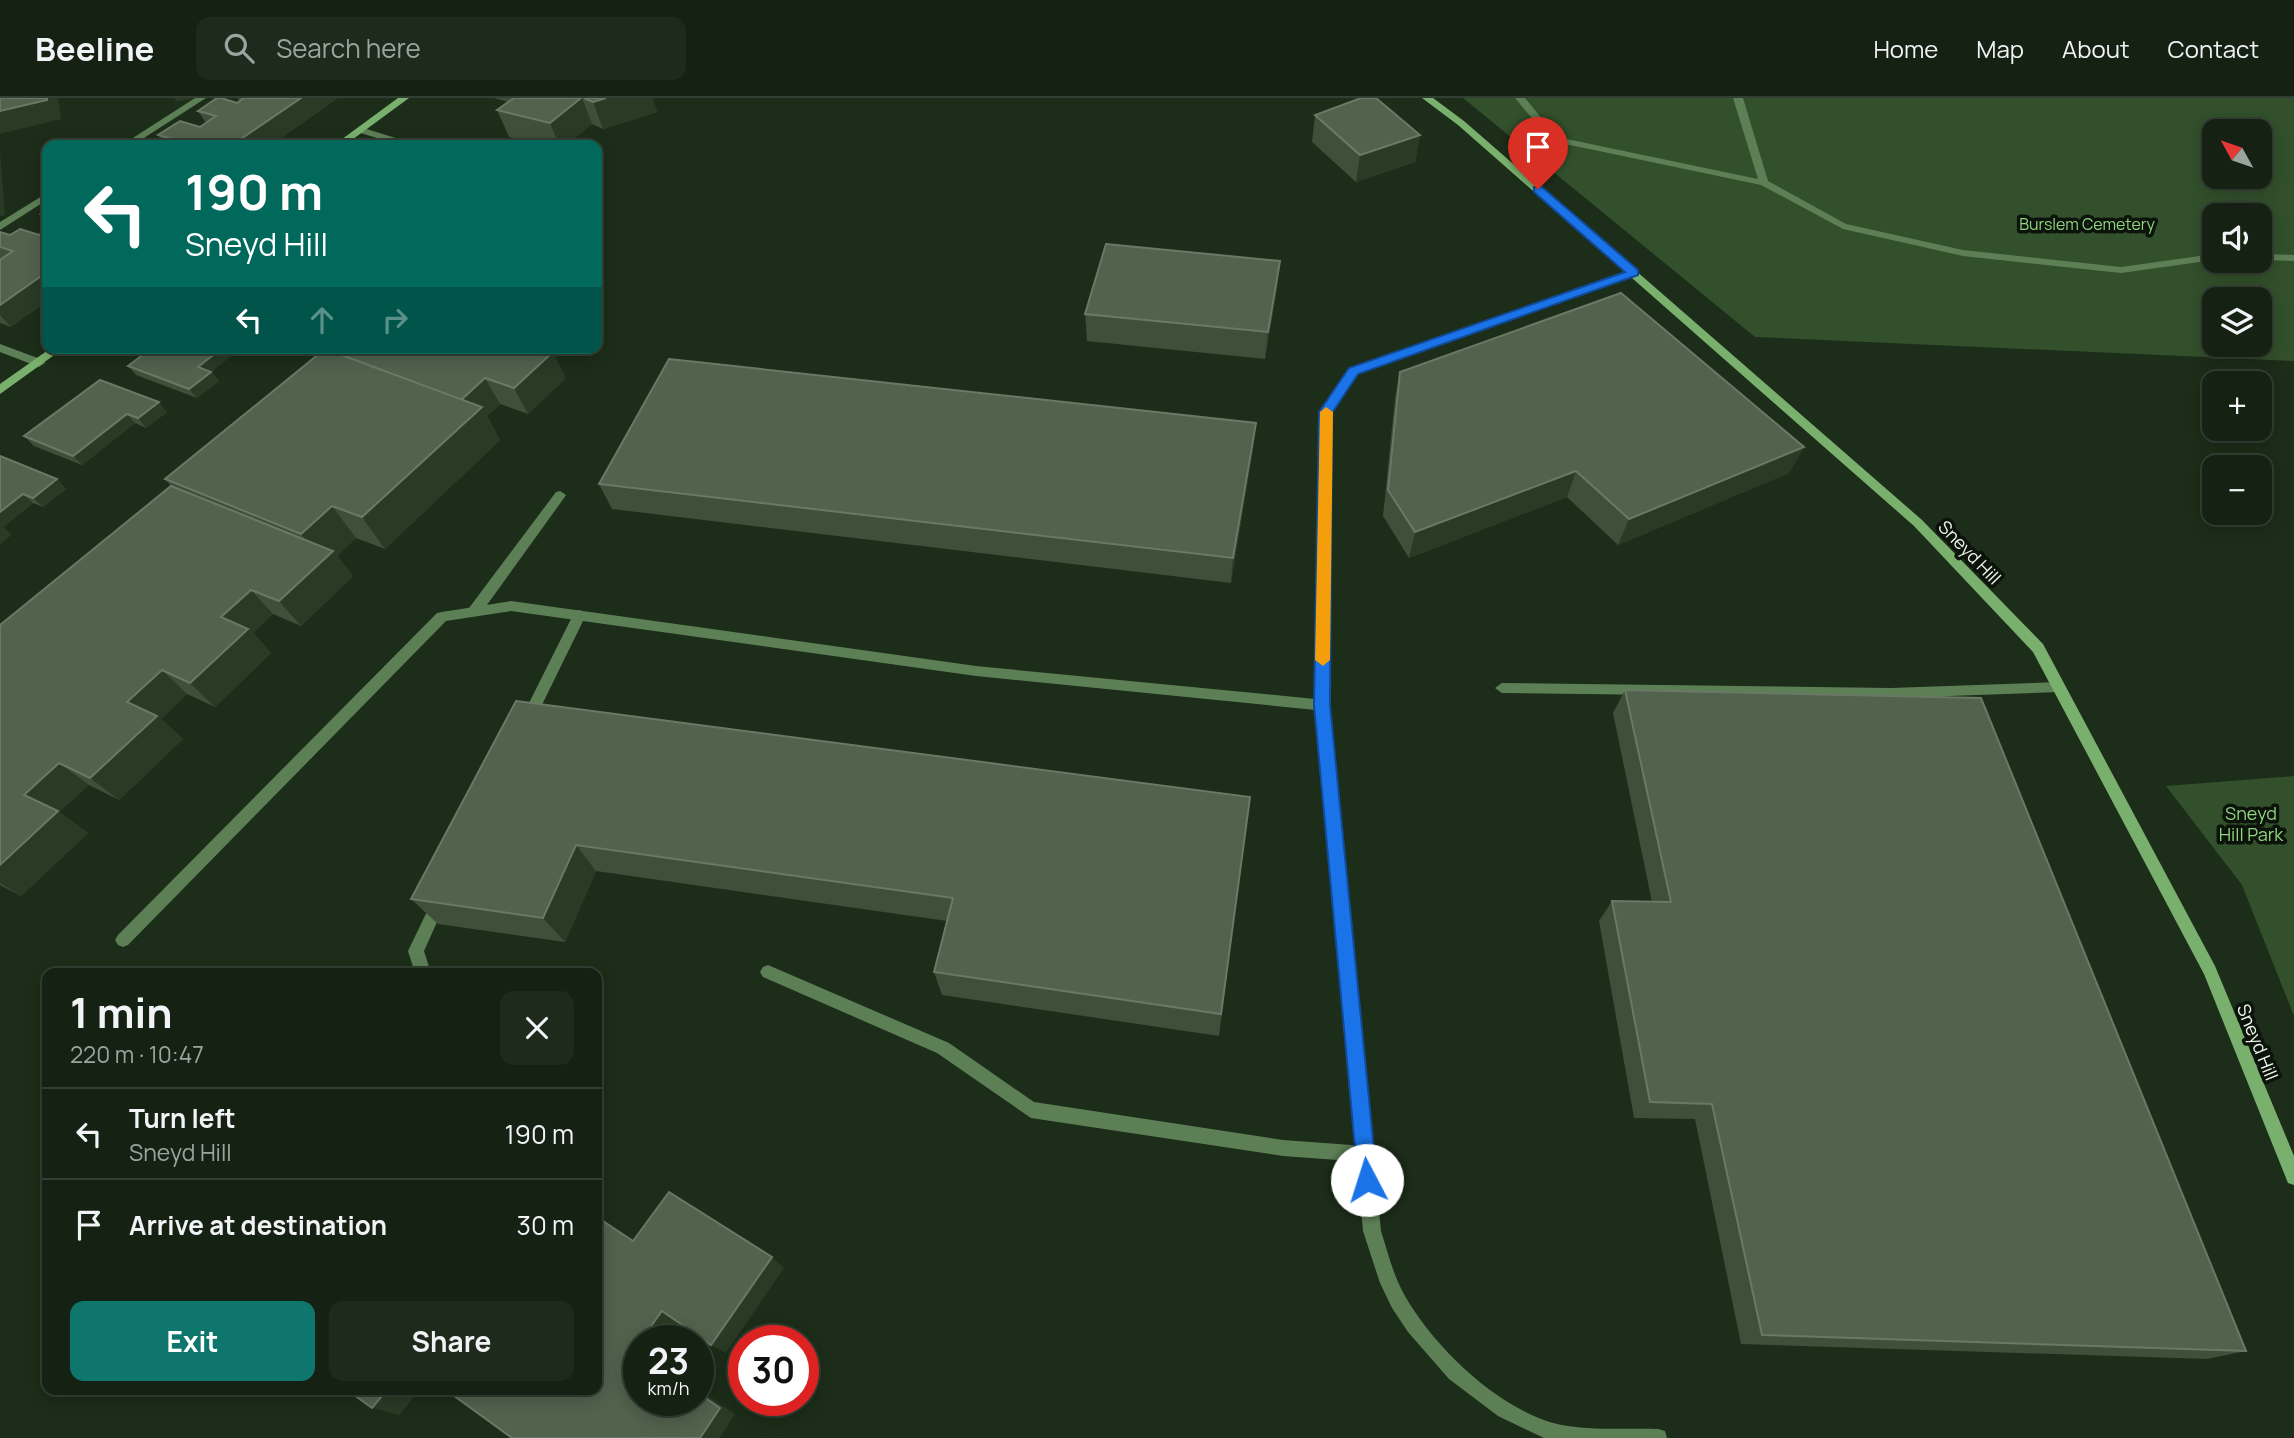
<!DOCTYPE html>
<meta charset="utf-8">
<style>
:root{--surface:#152213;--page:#1e2a1c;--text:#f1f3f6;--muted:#9da4a0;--line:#343f33;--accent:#0f766e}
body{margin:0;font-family:Manrope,sans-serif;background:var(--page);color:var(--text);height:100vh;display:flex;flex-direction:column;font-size:26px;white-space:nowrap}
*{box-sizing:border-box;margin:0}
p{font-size:23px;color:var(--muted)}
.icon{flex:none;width:38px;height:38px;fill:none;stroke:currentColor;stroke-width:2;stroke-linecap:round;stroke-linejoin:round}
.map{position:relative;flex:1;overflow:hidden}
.drawer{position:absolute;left:42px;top:870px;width:560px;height:427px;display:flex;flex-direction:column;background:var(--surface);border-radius:14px;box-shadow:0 4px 18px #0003,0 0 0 2px var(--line)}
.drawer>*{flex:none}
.banner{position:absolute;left:42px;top:42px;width:560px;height:214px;border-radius:14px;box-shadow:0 4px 18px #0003,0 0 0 2px var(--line);background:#00695c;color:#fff;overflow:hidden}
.needle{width:46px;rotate:310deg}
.buttons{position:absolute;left:2202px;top:21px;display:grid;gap:14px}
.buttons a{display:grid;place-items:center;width:70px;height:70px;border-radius:14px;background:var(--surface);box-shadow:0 4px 18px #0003,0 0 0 2px var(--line);font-size:35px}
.speed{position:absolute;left:623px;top:1227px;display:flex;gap:14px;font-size:35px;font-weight:700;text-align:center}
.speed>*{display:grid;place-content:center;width:91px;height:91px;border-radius:50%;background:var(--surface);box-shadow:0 4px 18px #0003,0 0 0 2px var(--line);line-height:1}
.speed small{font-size:18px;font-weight:400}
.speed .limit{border:10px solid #d22;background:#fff;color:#111}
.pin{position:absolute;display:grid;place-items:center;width:60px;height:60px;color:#fff;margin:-72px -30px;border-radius:50% 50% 50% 0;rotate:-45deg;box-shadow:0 0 7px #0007}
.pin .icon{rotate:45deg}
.me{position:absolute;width:77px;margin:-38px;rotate:355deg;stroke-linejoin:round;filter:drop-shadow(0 0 5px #0008)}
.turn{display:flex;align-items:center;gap:24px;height:147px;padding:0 28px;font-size:32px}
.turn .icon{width:91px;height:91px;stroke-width:2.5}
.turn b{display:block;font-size:49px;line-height:60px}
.lanes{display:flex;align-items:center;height:66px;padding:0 28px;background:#0003;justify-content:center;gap:35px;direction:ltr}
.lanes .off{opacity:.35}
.round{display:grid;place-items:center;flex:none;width:74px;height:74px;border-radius:14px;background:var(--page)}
.overview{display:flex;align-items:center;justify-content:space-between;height:119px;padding:0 28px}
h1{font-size:42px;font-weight:700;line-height:52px}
.cta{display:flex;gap:14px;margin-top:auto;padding:14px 28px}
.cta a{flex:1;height:80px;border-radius:14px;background:var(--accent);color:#fff;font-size:28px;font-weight:700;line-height:80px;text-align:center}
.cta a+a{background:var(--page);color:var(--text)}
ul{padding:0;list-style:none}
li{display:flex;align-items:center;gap:21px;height:91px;padding:0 28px;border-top:2px solid var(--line)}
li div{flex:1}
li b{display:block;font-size:26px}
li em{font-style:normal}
header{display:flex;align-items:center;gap:42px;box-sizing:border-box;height:98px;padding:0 35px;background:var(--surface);border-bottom:2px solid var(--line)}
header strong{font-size:33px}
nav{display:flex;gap:38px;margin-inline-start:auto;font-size:24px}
.search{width:490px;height:63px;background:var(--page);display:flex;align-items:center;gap:18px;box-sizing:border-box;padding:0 24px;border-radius:14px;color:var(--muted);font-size:26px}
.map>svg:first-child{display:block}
.green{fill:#32502b;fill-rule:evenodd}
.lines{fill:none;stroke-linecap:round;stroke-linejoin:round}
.lane{fill:#5d7f56;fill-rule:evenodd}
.street{fill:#5d7f56;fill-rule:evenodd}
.secondary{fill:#7ab06e;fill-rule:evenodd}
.wall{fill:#3e503a}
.shaded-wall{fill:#293a25}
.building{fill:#51624d;stroke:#697966;stroke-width:2}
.route{fill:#1a73e8;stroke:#114b97;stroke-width:2}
.slow{fill:#f59e0b}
.labels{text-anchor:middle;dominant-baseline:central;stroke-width:7;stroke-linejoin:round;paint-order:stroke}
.far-park-label{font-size:16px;fill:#8fd380;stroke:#0c130a}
.street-label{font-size:18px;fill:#ecf7ea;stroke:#0c130a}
.park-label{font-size:18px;fill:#8fd380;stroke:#0c130a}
</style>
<header>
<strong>Beeline</strong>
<div class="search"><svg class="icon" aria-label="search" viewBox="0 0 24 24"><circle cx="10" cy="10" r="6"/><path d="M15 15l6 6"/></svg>Search here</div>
<nav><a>Home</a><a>Map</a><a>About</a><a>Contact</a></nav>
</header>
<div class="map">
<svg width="2294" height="1340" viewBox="0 0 2294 1340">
<rect width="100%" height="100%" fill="#1c2d19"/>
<!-- green -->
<g class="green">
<path d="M1463,0h831v263l-539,-24zM2214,33h45v46h-45zM2214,117h45v46h-45zM2214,201h45v46h-45z"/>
<path d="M2294,678v240l-52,-131 -76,-99z"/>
</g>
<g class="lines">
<!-- lane -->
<g class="lane">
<path d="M195,0h11l-73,47h-11z"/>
<path d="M1515,0h10l32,39 201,42 -25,-81h10l25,83 78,43 117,26 158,17 93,-13v6l-93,13 -158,-17 -120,-27 -82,-44 -210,-44z"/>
<path d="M360,29l52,16 2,2h-14l-43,-13 -2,-2z"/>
<path d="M47,95v7l-47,30v-8z"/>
<path d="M2259,156l35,1v6l-35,-1z"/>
<path d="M560,393l6,4 -2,3 -85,118h-10l-1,-4 1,-4 87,-116z"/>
<path d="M580,512l6,5 -52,106 -2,4h-10l-2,-4 55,-110z"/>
<path d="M2059,584l7,5 -7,5 -168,6 -389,-5 -7,-5 7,-5 389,5z"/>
<path d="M439,797l5,2 2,5 -22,49 7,22h-16l-7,-22 26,-54z"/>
<path d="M768,867l181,78 85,59 249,38 82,6 6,2 2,6 -2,6 -6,2 -82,-6 -252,-38 -94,-65 -174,-76 -3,-5 3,-5z"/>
</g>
<!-- street -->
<g class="street">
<path d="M1633,172l4,1v4l-280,99 -25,38 -3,293 52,526c7,22 12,44 24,65 29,51 93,113 152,128 32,7 68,4 101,5l7,2 2,7h-123l-46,-22 -49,-37 -41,-47 -16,-24 -12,-25 -17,-52 -47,-521 -340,-34 -465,-65 -65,10 -318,324 -5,2 -5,-2 -3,-5 3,-5 319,-322 5,-1 69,-11 465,65 339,33 5,-287 29,-44z"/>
<path d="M0,246l43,16 2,3 -6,4 -39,-15z"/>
</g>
<!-- secondary -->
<g class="secondary">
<path d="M398,0h11l-64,47h-11z"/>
<path d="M1422,0h11l31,23 458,399 121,124 172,322 79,190v29l-6,-2 -84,-209 -171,-322 -119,-126 -456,-401z"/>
<path d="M51,250h13l-64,46v-10z"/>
</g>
</g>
<!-- wall -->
<g class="wall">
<path d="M238,0h100l-67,47h-106l-7,-10 42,-8 6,-4 -8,-12 39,-8 2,-2z"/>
<path d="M494,0h158l5,14 -54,17 -11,-5 -26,21h-23l-34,-8 -12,-27 11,-8z"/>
<path d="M1315,17l105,20 -5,27 -59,20 -44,-40z"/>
<path d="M20,131l-9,98 -11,-4v-91l10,3z"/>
<path d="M1277,190l-12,71 -178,-18 -2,-27z"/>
<path d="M334,254l232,26 -38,36 -28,-10 -13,12 13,24 -115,109 -29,-11 -19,18 16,20 -52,50 -28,-12 -20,19 18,20 -56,54 -28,-13 -26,25 22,20 -64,61 -30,-15 -30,27 29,21 -67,63 -21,-11v-260l171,-139 -6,-7z"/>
<path d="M128,268l83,6 8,9 -22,17 -61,-23z"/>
<path d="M1400,274l404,75 -15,26 -171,72 -51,-48 -158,61 -26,-42 12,-118z"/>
<path d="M100,282l67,32 -21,16 -11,-5 -53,42 -48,-19 -10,-10z"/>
<path d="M1256,325l-3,26 -22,134 -619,-74 -13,-25z"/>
<path d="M0,358l57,23 9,10 -23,18 -10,-4 -30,24 8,8 -11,9z"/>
<path d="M1625,592l621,661 -39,8 -466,-15 -46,-225 -61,-1 -35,-197 13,-20 40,1 -39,-189z"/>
<path d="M516,603l734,96 -31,239 -277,-41 -8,-23 13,-51 -351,-50 -31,71 -127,-18 -27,-25z"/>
</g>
<!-- shaded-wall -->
<g class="shaded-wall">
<path d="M47,0h11l3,21 -61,15v-23z"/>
<path d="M174,0h20l-17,4z"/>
<path d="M301,0h37l-67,47h-39z"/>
<path d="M581,0h1l10,26 -26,21h-7l-9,-22z"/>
<path d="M606,0h46l5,14 -54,17 -10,-27z"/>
<path d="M1420,37l-5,27 -59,20 4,-27z"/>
<path d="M0,53l5,64 -5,1z"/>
<path d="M1280,163l-3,27 -12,71 3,-27z"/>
<path d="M47,174v30l-36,25 -11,-12v-10z"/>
<path d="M222,250h20l-31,24 8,9 -22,17 -8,-9 9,-22z"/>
<path d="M553,254l13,26 -38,36 -14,-26z"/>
<path d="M485,280l15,26 -13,12 13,24 -115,109 -23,-32 96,-115z"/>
<path d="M159,304l8,10 -21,16 -8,-10z"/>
<path d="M127,316l8,9 -53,42 -9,-9z"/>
<path d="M1256,325l-3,26 -22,134 2,-25z"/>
<path d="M1804,349l-15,26 -171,72 11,-26z"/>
<path d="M1576,373l-9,26 -158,61 6,-26z"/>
<path d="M57,381l9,10 -23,18 -10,-9z"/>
<path d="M23,396l10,9 -30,24 8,8 -11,9v-32z"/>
<path d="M332,408l24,32 -19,18 16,20 -52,50 -22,-25 44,-40 -22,-27z"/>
<path d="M251,492l22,24 -20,19 18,20 -56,54 -25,-24 31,-66z"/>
<path d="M162,572l25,24 -26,25 22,20 -64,61 -29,-22 37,-76z"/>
<path d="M59,665l30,22 -30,27 29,21 -67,63 -21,-13v-18l24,-70z"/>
<path d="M576,747l20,26 -31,71 -22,-24z"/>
<path d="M772,1159l12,11 -58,85 -15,-8z"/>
<path d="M662,1213l16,10 -13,19h-24z"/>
<path d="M698,1291l37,25 -15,24h-20z"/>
<path d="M387,1292h33l-21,25 -27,-7z"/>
</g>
<!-- building -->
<g class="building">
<path d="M0,0h47v2l-47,11z"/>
<path d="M217,0h4l16,5 7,-5h57l-69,47h-59l6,-4 -21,-6 22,-14 20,6 16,-11 -18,-5z"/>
<path d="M514,0h67l-31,25 -53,-13z"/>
<path d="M584,0h22l-13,4z"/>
<path d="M1361,0h15l44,37 -60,20 -45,-40z"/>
<path d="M47,112v6l-6,-2z"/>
<path d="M20,131l19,6 8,-5v42l-47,33v-45l13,-9 -13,-4v-15l10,3z"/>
<path d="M1106,146l174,17 -12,71 -183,-18z"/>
<path d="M1621,195l183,154 -175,72 -53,-48 -161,61 -27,-42 12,-118z"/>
<path d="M152,250h70l-24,19 13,5 -22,17 -61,-23z"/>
<path d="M339,250h203l11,4 -39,36 -29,-10 -24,22 -127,-48z"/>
<path d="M325,251l157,58 -120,110 -30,-11 -31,28 -136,-55z"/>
<path d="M669,261l587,64 -23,135 -634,-74z"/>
<path d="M100,282l59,22 -21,16 -11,-4 -54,42 -49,-20z"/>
<path d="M0,358l57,23 -24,19 -10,-4 -23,18z"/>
<path d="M171,388l162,65 -54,50 -28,-11 -30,27 27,12 -58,54 -28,-13 -35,32 30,14 -67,62 -31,-15 -35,32 34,16 -58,54v-240z"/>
<path d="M1625,592l356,8 265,653 -484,-16 -50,-231 -62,-2 -38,-201 59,1z"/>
<path d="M516,603l734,96 -29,217 -287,-42 19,-74 -377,-53 -33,73 -132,-19z"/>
<path d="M669,1094l103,65 -61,88 -49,-34 -21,29h-2v4l-4,5 4,3v48h59v-7l22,15 -20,30h-188l-66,-48h151v-173l36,24z"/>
<path d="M347,1292h40l-15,18z"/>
</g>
<!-- route -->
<path class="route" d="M1534,89h8l96,83v5l-280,99 -26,39 -2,292 47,475 -3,6 -7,3 -6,-3 -3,-6 -44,-475 5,-293 30,-44 276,-96 -91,-80z"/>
<!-- slow -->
<path class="slow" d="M1326,309l7,5 -3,248 -7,6 -8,-6 5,-248z"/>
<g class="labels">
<!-- far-park labels -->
<g class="far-park-label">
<text x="2087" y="126">Burslem Cemetery</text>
</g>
<!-- street labels -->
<g class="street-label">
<text transform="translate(1970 454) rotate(46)">Sneyd Hill</text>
<text transform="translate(2258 944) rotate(68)">Sneyd Hill</text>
</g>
<!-- park labels -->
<g class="park-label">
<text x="2251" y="715">Sneyd<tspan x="2251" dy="21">Hill Park</tspan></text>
</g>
</g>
</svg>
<div class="buttons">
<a><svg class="needle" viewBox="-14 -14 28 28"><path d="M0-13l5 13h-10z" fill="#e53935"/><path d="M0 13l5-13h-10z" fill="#9da4a0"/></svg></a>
<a><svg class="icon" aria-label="sound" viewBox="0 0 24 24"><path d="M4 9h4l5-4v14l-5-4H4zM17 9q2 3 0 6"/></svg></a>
<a><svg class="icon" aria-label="layers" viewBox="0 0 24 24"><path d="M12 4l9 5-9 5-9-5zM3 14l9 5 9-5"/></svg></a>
<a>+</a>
<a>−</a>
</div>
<div class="speed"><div>23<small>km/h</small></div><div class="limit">30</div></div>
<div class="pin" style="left:1538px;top:91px;background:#d93025"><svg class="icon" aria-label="arrive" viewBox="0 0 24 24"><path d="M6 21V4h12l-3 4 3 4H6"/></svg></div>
<svg class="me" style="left:1367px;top:1082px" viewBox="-20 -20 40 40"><circle r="19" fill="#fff"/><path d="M0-13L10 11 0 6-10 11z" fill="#1a73e8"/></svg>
<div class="banner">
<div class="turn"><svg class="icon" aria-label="left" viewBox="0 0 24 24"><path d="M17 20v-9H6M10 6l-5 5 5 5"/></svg><div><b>190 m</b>Sneyd Hill</div></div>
<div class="lanes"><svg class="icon" aria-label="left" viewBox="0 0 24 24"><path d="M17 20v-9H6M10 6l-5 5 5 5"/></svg><svg class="icon off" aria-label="ahead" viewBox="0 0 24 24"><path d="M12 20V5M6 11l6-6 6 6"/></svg><svg class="icon off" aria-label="right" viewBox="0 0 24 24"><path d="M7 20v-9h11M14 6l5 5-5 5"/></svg></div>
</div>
<section class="drawer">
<div class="overview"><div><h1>1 min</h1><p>220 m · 10:47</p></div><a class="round"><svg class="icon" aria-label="close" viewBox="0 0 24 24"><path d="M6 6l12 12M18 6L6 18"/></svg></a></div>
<ul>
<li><svg class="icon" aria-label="left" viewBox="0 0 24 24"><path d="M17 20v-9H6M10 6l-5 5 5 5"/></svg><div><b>Turn left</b><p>Sneyd Hill</p></div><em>190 m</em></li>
<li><svg class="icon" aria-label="arrive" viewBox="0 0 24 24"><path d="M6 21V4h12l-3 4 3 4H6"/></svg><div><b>Arrive at destination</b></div><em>30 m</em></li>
</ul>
<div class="cta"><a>Exit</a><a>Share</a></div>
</section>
</div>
